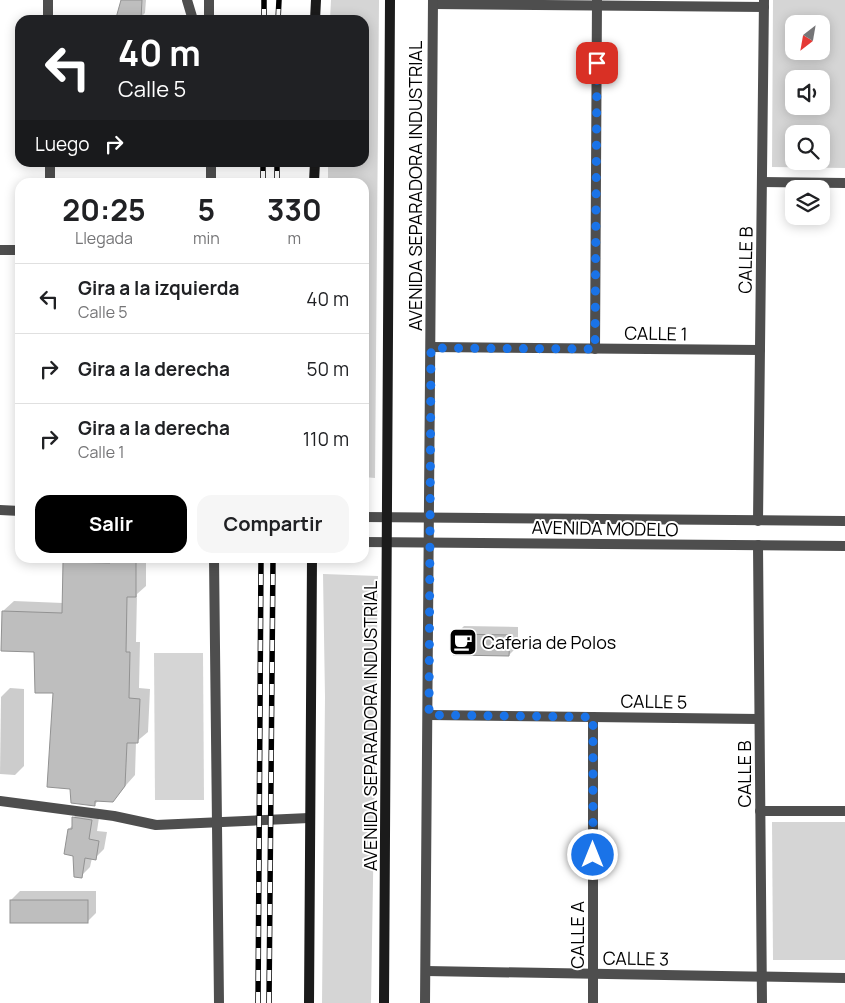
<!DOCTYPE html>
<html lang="es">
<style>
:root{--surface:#fff;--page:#f6f6f6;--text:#202124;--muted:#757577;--line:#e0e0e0;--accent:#000}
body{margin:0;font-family:Manrope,sans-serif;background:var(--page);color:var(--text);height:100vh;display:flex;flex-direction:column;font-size:19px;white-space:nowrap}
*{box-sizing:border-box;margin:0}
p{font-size:16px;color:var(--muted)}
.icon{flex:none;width:28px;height:28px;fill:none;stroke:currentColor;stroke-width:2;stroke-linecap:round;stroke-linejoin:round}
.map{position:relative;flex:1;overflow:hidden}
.sheet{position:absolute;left:15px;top:178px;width:354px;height:385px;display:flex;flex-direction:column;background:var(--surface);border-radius:15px;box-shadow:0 2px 12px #0003}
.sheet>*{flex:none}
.guide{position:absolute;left:15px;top:15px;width:354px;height:152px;border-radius:15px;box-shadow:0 2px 12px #0003;background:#202124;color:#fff;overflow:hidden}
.needle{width:32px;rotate:211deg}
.fabs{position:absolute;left:785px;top:15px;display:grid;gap:10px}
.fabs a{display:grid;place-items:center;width:45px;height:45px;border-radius:10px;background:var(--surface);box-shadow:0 2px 12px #0003;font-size:25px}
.pin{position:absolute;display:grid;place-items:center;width:42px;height:42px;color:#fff;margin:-21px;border-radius:10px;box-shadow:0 2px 8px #0006}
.me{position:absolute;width:55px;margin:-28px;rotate:0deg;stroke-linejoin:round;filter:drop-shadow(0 0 4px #0008)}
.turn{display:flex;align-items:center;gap:18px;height:105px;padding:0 20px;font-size:22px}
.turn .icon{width:65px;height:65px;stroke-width:2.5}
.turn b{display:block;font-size:35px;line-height:42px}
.then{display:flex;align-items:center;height:48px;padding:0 20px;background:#0003;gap:10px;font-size:19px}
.eta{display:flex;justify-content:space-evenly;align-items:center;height:85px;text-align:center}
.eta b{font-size:30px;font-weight:700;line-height:35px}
.action{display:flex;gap:10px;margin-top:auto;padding:10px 20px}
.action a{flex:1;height:58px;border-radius:15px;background:var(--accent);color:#fff;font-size:20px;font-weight:700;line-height:58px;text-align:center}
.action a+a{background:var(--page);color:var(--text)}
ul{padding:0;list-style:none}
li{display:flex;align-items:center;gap:15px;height:70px;padding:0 20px;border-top:1px solid var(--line)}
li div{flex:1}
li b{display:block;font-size:19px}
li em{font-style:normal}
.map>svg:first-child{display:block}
.green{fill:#d5d5d5;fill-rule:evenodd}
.shadow{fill:#0003}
.building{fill:#bebebe;stroke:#929292}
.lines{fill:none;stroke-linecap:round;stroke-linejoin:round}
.service{stroke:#4e4e4e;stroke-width:10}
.minor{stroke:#4e4e4e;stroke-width:10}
.tertiary{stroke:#4e4e4e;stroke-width:10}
.secondary{stroke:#1b1b1b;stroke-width:10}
.rail-casing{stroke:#000;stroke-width:5.5}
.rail{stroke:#fff;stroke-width:4;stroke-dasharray:11;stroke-linecap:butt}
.route{stroke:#1a73e8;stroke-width:9;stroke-dasharray:0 16.2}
.labels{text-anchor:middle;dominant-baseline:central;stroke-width:4;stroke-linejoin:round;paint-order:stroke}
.street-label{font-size:18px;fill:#000;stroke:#fff}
.poi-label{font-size:18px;fill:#000;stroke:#fff;text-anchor:start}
</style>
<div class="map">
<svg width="845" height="1003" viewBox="0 0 845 1003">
<rect width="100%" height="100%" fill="#fff"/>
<!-- green -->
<g class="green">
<path d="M331,0h48l-4,478 -11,-1v-295h-36v-19l36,-1v-142h-34z"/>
<path d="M773,0h72v168l-73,-1zM794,24h27v27h-27zM794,79h27v27h-27zM794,134h27v27h-27z"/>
<path d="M323,574l55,2 -7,427h-49l3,-306z"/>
<path d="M154,653h49l1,147h-49z"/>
<path d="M772,822h73v138h-72z"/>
</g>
<!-- shadow -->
<g class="shadow">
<path d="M122,0h24l-1,13 -4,4z"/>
<path d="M69,558h77v28l-9,8 -1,48h4l-1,46 11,1 -2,43 -12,10 -1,33 -23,26 -13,-1 -5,5 -39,-114 -20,-40 -32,-40 11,-10 49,2 1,-40z"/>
<path d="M464,626l54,1v19l-9,9 -54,-20z"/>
<path d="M10,688l14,1v77l-9,9 -15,-1 1,-77z"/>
<path d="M82,809l18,2 -3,20 10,1 -3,17 -9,9h-3l-2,9 -9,9 -12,-47 4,-4v-7z"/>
<path d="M20,891h76v22l-9,9 -76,-22z"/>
</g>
<!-- building -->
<g class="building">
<path d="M121,0h21l-1,18h-25z"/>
<path d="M110,560l26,1v36h-9l-1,55h4l-1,46 11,1 -2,44h-11l-2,43 -12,16 -18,-1v5l-24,-3 -1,-14 -23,-2 6,-94h-18l-1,-41 -33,-1 1,-40 60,2 1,-51 47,1z"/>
<path d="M453,634l57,1 -1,21 -56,-1z"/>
<path d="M72,817l20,3 -3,19 10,2 -3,19 -11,-2 -3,20 -8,-1 -1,-21 -9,-2 4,-25h4z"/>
<rect x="10" y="900" width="78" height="23"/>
</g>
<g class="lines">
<!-- service -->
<path class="service" d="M0,801l114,15 42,9 153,-7"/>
<!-- minor -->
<g class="minor">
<path d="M48,0v20"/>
<path d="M187,0l6,20"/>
<path d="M209,0v20"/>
<path d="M433,4l331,3"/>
<path d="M50,162v20"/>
<path d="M211,162v20"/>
<path d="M762,182l83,1"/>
<path d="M0,250h20"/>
<path d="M431,347l329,3"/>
<path d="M595,349l2,-349"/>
<path d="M0,510l20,1"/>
<path d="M758,521l6,-521"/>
<path d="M758,545l4,458"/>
<path d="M214,558l5,445"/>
<path d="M429,715l330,4"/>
<path d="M760,811h85"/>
<path d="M426,971l419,7"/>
<path d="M425,1003l8,-1003"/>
<path d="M593,1003v-286"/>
</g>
<!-- tertiary -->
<g class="tertiary">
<path d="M364,517l481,4"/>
<path d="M364,542l481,4"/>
</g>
<!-- secondary -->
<g class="secondary">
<path d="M315,20l1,-20"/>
<path d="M314,182l1,-20"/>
<path d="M309,1003l3,-445"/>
<path d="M384,1003l6,-1003"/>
</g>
<defs>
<g id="rail">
<path d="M264,20v-20"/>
<path d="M278,20l1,-20"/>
<path d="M263,182v-20"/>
<path d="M277,182v-20"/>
<path d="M258,1003l3,-445"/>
<path d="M269,1003l4,-445"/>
</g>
</defs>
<!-- rail casing -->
<use href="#rail" class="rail-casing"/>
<!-- rail -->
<use href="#rail" class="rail"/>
</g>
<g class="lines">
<!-- route -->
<path class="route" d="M593,855v-138l-164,-2 2,-367 164,1 2,-286"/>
</g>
<!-- icons -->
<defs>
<symbol id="cafe-square" viewBox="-11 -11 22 22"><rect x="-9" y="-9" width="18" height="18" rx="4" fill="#000" stroke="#fff"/><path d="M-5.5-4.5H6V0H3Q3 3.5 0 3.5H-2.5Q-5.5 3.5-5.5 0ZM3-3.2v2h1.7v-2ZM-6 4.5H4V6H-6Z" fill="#fff"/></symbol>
</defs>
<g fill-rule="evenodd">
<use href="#cafe-square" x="447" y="626" width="32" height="32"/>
</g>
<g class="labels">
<!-- street labels -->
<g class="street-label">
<text transform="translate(415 186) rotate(-90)">AVENIDA SEPARADORA INDUSTRIAL</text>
<text transform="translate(745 260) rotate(-89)">CALLE B</text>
<text transform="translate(656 333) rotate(1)">CALLE 1</text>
<text transform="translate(605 528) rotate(1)">AVENIDA MODELO</text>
<text transform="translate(654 701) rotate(1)">CALLE 5</text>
<text transform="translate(370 726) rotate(-90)">AVENIDA SEPARADORA INDUSTRIAL</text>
<text transform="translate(744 774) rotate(-90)">CALLE B</text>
<text transform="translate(577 935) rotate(-90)">CALLE A</text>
<text transform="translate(636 958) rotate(1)">CALLE 3</text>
</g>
<!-- poi labels -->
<g class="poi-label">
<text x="482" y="642">Caferia de Polos</text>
</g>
</g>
</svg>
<div class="fabs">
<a><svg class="needle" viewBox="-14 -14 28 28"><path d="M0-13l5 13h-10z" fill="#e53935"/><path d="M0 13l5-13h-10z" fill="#757577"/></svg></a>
<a><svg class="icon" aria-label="sound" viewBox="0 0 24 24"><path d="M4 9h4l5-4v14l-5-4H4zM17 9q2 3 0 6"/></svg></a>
<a><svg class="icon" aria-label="search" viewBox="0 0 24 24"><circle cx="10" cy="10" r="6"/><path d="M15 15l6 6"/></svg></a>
<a><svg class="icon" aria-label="layers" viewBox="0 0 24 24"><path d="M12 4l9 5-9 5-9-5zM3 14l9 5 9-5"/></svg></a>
</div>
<div class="pin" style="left:597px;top:63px;background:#d93025"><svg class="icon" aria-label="arrive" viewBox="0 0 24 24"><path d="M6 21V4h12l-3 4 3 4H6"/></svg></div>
<svg class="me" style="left:593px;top:855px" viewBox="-20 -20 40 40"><circle r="17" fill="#1a73e8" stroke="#fff" stroke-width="3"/><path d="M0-11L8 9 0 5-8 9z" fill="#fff"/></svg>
<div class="guide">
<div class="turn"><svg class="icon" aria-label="left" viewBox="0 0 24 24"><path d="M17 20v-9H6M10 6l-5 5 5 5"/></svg><div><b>40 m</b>Calle 5</div></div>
<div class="then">Luego<svg class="icon" aria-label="right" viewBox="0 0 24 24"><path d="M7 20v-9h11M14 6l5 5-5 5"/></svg></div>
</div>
<section class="sheet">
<div class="eta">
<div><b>20:25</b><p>Llegada</p></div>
<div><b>5</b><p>min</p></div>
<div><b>330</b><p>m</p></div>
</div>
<ul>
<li><svg class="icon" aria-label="left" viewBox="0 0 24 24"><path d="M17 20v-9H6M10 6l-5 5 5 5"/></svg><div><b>Gira a la izquierda</b><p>Calle 5</p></div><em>40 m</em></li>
<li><svg class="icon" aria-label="right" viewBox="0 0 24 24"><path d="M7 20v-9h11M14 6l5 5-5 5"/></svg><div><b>Gira a la derecha</b></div><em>50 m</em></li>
<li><svg class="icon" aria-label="right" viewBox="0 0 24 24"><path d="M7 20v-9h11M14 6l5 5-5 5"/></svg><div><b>Gira a la derecha</b><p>Calle 1</p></div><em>110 m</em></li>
</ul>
<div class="action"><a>Salir</a><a>Compartir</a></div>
</section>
</div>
